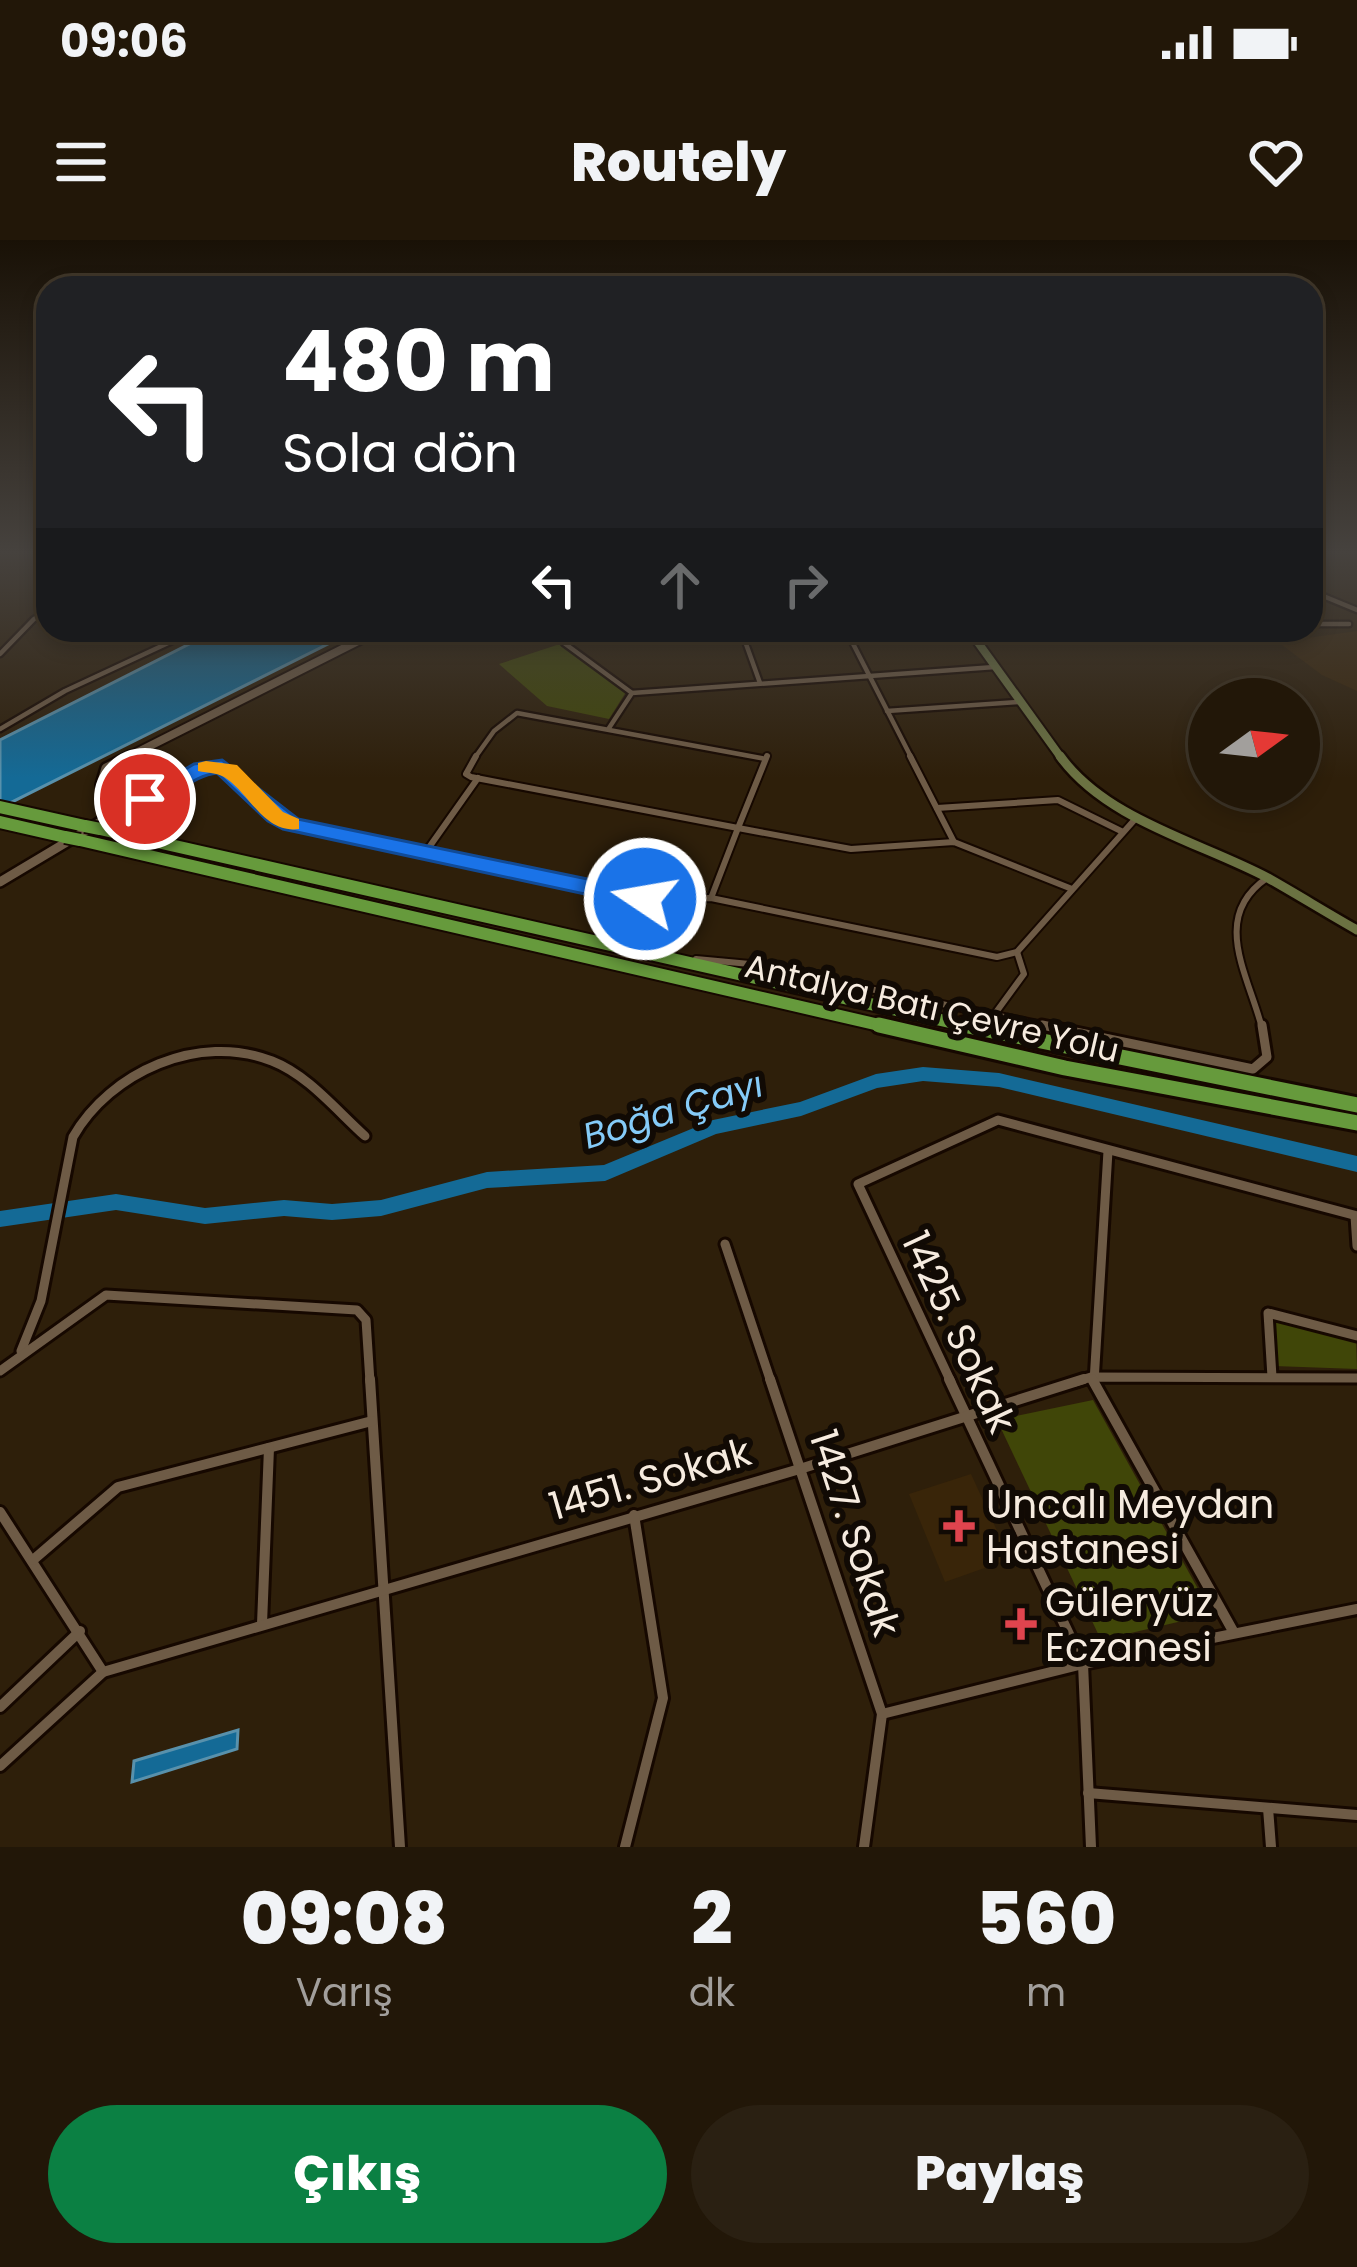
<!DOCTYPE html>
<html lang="tr">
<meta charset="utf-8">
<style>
:root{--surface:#221708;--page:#2a2012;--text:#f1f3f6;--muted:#a29f9c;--line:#3f3629;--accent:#0b8043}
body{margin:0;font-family:Poppins,sans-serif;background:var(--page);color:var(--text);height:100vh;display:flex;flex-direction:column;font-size:45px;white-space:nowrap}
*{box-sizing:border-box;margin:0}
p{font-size:39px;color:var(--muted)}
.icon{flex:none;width:66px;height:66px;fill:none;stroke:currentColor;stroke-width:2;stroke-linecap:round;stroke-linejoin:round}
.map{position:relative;height:1607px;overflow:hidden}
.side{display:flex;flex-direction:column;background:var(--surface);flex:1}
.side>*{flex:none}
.hud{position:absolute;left:36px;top:36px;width:1287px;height:366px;border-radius:36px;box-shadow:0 6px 18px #0003,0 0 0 3px var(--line);background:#202124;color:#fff;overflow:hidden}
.needle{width:78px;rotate:75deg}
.tools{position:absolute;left:1188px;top:438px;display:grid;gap:24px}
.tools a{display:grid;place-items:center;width:132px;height:132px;border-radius:50%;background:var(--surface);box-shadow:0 6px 18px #0003,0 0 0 3px var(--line);font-size:60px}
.pin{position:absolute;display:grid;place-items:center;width:102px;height:102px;color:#fff;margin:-51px;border:6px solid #fff;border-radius:50%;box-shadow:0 3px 12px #0007}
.me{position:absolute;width:132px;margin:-66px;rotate:282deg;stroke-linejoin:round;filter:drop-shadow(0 0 9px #0008)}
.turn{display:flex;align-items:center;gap:42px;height:252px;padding:0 48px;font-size:54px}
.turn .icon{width:156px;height:156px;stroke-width:2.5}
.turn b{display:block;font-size:84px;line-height:102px}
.lanes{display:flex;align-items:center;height:114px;padding:0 48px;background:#0003;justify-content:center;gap:60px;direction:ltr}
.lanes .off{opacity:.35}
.eta{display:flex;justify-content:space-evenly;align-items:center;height:204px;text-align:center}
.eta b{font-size:72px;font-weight:800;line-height:84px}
.action{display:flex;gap:24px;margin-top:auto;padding:24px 48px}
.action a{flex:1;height:138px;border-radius:72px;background:var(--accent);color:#fff;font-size:48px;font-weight:800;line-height:138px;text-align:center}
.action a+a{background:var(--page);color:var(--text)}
.status{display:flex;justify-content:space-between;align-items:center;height:84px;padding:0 60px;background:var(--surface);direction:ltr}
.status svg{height:33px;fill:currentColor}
header{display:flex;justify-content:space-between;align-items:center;height:156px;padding:0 48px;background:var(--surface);font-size:54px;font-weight:800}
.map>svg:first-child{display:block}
.built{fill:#392509}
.green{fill:#404608}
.water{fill:#146a96;stroke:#5891ac;stroke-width:3}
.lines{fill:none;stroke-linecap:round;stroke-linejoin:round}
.river{fill:#146a96;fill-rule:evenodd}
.minor-far3-casing{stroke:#160800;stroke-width:9}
.minor-far2-casing{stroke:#160800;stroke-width:10}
.minor-far1-casing{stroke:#160800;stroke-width:15}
.minor-casing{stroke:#160800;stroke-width:16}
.tertiary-far1-casing{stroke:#160800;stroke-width:12}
.tertiary-casing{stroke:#160800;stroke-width:14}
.secondary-far1-casing{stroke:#160800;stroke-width:12}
.secondary-casing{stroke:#160800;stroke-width:14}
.trunk-far1-casing{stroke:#160800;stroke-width:16}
.trunk-casing{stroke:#160800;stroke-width:21}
.minor-far3{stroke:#6e5b46;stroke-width:4.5}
.minor-far2{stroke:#6e5b46;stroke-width:6}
.minor-far1{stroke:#6e5b46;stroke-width:9}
.minor{stroke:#6e5b46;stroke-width:10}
.tertiary-far1{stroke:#6e5b46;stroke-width:8}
.tertiary{stroke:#6e5b46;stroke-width:9}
.secondary-far1{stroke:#6b7242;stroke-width:8}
.secondary{stroke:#6b7242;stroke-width:9}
.trunk-far1{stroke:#669a3c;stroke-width:12}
.trunk{stroke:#669a3c;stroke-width:15}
.trunk-bridge-casing{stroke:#160800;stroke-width:16;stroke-linecap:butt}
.trunk-bridge{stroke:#669a3c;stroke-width:12}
.route{fill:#1a73e8;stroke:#114b97;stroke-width:3}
.slow{fill:#f59e0b}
.health-dot{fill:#e0444e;stroke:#110a04;stroke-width:4.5}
.labels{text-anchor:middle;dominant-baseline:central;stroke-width:12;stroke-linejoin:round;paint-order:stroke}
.street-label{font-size:33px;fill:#f6ebdf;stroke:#110a04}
.water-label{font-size:36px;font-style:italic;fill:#85cbf8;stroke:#110a04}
.near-street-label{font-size:39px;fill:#f6ebdf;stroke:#110a04}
.near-poi-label{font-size:39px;fill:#f6ebdf;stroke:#110a04;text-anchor:start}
</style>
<div class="status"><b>09:06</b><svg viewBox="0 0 49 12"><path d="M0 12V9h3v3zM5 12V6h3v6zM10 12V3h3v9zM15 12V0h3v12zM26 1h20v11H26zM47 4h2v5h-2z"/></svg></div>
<header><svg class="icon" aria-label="menu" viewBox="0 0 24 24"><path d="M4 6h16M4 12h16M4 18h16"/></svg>Routely<svg class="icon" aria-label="heart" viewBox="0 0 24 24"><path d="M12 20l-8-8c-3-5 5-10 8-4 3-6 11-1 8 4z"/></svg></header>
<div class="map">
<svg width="1357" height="1607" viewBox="0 0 1357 1607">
<rect width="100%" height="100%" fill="#2e1f0a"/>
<!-- built -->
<g class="built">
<path d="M1357,391v60l-35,-16 -44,-33z"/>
<path d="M971,1234l39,85 -65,23 -36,-88z"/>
</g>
<!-- green -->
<g class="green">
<path d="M560,404l66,48 -17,27 -62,-13 -48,-42z"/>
<path d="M1275,1082l81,16 1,31 -83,-3z"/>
<path d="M1093,1160l119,214 -111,26 -104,-220z"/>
</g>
<!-- water -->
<g class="water">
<path d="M217,390h139l-356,178v-68z"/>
<path d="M238,1490l-1,19 -105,33 2,-21z"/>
</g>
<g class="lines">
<!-- river -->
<path class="river" d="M923,827l76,6 358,83v16l-358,-85 -76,-6 -46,7 -76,28 -85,18 -111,47 -118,7 -106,28 -49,4 -48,-4 -79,8 -89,-14 -116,17v-16l116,-17 89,14 79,-8 48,4 49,-4 106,-28 117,-7 109,-45 87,-18 76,-28z"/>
<defs>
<g id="minor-far3">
<path d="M1311,351l46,19"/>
<path d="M1311,384h38"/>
<path d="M594,390l-30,13 68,50"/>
<path d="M741,390l19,53"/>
<path d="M846,390l66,129"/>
<path d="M0,414l34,-35 14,-7"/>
<path d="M887,471l132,-9"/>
<path d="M609,488l23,-35 363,-26"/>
<path d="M0,489l65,-38 131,-61"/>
<path d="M474,519l20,-28 23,-18 249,46"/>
</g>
<g id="minor-far2">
<path d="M476,516l-10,18 5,3 267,51"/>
<path d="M910,516l44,86"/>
<path d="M937,568l121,-8 65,32"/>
<path d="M117,572l84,-44 21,-2 69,58 354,75 66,-1 286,59 20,-5 120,-135"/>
<path d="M738,588l113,21 103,-7 118,47"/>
<path d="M738,588l29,-72"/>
<path d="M425,613l53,-75"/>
<path d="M711,658l27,-70"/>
<path d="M696,719l54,5 307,64"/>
<path d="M994,775l30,-41 -7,-22"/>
<path d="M1262,788c-14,-54 -52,-111 5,-150"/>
</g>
<g id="minor-far1">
<path d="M1042,785l211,44 14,-12 -5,-32"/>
<path d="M1355,976l2,30"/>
<path d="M725,1004l46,138"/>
<path d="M21,1111l20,-50 32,-164c37,-65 126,-105 199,-76 36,14 64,49 93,75"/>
<path d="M0,1131l106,-76 251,15 9,10 4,62"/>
<path d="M1272,1137l-4,-64 89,23"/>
<path d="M951,1142l-93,-198 140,-64 359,96"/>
<path d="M1075,1142l16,-5 266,1"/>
<path d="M1094,1142l14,-231"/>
</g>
<g id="minor">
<path d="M370,1139l30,468"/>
<path d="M770,1139l112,335 -18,133"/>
<path d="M949,1139l134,285 8,183"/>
<path d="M1092,1139l141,252"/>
<path d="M0,1272l103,160"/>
<path d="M33,1320l85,-73 254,-66"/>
<path d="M262,1384l7,-176"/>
<path d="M0,1467l80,-76"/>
<path d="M882,1474l201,-50 274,-55"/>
<path d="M0,1526l103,-94 700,-204 281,-89"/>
<path d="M1088,1553l269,22"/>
<path d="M1268,1568l3,39"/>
<path d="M625,1607l38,-149 -29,-183"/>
</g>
<path id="tertiary-far1" d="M124,519l256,-129"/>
<path id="tertiary" d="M0,642l117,-70 -16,-27 5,-17 24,-12"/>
<path id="secondary-far1" d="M969,390l93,129"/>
<path id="secondary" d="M1060,516c46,64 140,86 208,122 30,17 59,35 89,52"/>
<g id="trunk-far1">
<path d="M0,567l85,19"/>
<path d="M0,582l65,15"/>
<path d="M100,589l876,199"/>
<path d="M80,600l812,188"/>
</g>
<g id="trunk">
<path d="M879,785l186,43 292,55"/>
<path d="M963,785l394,80"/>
</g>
</defs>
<!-- minor-far3 casing -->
<use href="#minor-far3" class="minor-far3-casing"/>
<!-- minor-far2 casing -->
<use href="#minor-far2" class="minor-far2-casing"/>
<!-- minor-far1 casing -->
<use href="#minor-far1" class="minor-far1-casing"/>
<!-- minor casing -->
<use href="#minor" class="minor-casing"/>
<!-- tertiary-far1 casing -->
<use href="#tertiary-far1" class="tertiary-far1-casing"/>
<!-- tertiary casing -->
<use href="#tertiary" class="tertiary-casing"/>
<!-- secondary-far1 casing -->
<use href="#secondary-far1" class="secondary-far1-casing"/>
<!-- secondary casing -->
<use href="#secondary" class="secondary-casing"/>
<!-- trunk-far1 casing -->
<use href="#trunk-far1" class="trunk-far1-casing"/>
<!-- trunk casing -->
<use href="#trunk" class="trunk-casing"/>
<!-- minor-far3 -->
<use href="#minor-far3" class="minor-far3"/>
<!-- minor-far2 -->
<use href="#minor-far2" class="minor-far2"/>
<!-- minor-far1 -->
<use href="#minor-far1" class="minor-far1"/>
<!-- minor -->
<use href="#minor" class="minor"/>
<!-- tertiary-far1 -->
<use href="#tertiary-far1" class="tertiary-far1"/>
<!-- tertiary -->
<use href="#tertiary" class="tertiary"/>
<!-- secondary-far1 -->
<use href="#secondary-far1" class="secondary-far1"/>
<!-- secondary -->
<use href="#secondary" class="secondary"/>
<!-- trunk-far1 -->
<use href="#trunk-far1" class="trunk-far1"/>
<!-- trunk -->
<use href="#trunk" class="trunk"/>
<defs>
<g id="trunk-bridge">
<path d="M85,586l15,3"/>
<path d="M65,597l15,3"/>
</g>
</defs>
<!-- trunk-bridge casing -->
<use href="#trunk-bridge" class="trunk-bridge-casing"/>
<!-- trunk-bridge -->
<use href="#trunk-bridge" class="trunk-bridge"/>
</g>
<!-- sky -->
<linearGradient id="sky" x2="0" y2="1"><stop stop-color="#191106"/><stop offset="0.58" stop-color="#46423e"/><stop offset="1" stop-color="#46423e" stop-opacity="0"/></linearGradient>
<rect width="1357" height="538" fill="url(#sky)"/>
<!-- route -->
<path class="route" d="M222,520l76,59 347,72 12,8 -12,8 -362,-78 -15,-8 -51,-48c-29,3 -50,33 -79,30l-4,-4 60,-35z"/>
<!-- slow -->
<path class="slow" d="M206,521l31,4 46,47 16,7v10c-34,5 -48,-33 -72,-50 -7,-6 -19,-6 -29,-8v-8z"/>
<!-- markers -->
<g class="health-dot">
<path d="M953 1268h12v12h12v12h-12v12h-12v-12h-12v-12h12z"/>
<path d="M1015 1366h12v12h12v12h-12v12h-12v-12h-12v-12h12z"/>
</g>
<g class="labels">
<!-- street labels -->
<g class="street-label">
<text transform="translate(932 768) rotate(13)">Antalya Batı Çevre Yolu</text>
</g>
<!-- water labels -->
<g class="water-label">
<text transform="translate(673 870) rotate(-17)">Boğa Çayı</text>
</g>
<!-- near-street labels -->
<g class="near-street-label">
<text transform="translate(959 1092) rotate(65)">1425. Sokak</text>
<text transform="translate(650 1239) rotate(-16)">1451. Sokak</text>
<text transform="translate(855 1293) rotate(72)">1427. Sokak</text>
</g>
<!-- near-poi labels -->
<g class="near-poi-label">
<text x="986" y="1264">Uncalı Meydan<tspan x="986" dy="45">Hastanesi</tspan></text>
<text x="1045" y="1362">Güleryüz<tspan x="1045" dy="45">Eczanesi</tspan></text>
</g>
</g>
</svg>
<div class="tools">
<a><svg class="needle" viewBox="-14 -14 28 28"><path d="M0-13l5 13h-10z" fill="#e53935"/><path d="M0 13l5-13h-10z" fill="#a29f9c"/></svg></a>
</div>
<div class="pin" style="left:145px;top:559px;background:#d93025"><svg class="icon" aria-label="arrive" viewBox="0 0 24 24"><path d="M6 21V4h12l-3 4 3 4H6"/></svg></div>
<svg class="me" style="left:645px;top:659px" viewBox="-20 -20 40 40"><circle r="17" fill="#1a73e8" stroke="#fff" stroke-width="3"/><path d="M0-11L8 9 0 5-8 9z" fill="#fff"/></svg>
<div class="hud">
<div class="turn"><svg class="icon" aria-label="left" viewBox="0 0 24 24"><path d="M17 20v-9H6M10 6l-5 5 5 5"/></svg><div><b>480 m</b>Sola dön</div></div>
<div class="lanes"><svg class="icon" aria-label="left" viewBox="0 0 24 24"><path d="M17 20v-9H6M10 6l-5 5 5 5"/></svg><svg class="icon off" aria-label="ahead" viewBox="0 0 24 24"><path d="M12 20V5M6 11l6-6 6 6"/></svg><svg class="icon off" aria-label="right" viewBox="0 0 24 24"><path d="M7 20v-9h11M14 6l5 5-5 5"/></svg></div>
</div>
</div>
<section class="side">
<div class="eta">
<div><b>09:08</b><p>Varış</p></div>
<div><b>2</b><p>dk</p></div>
<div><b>560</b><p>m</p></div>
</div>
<div class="action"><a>Çıkış</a><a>Paylaş</a></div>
</section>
